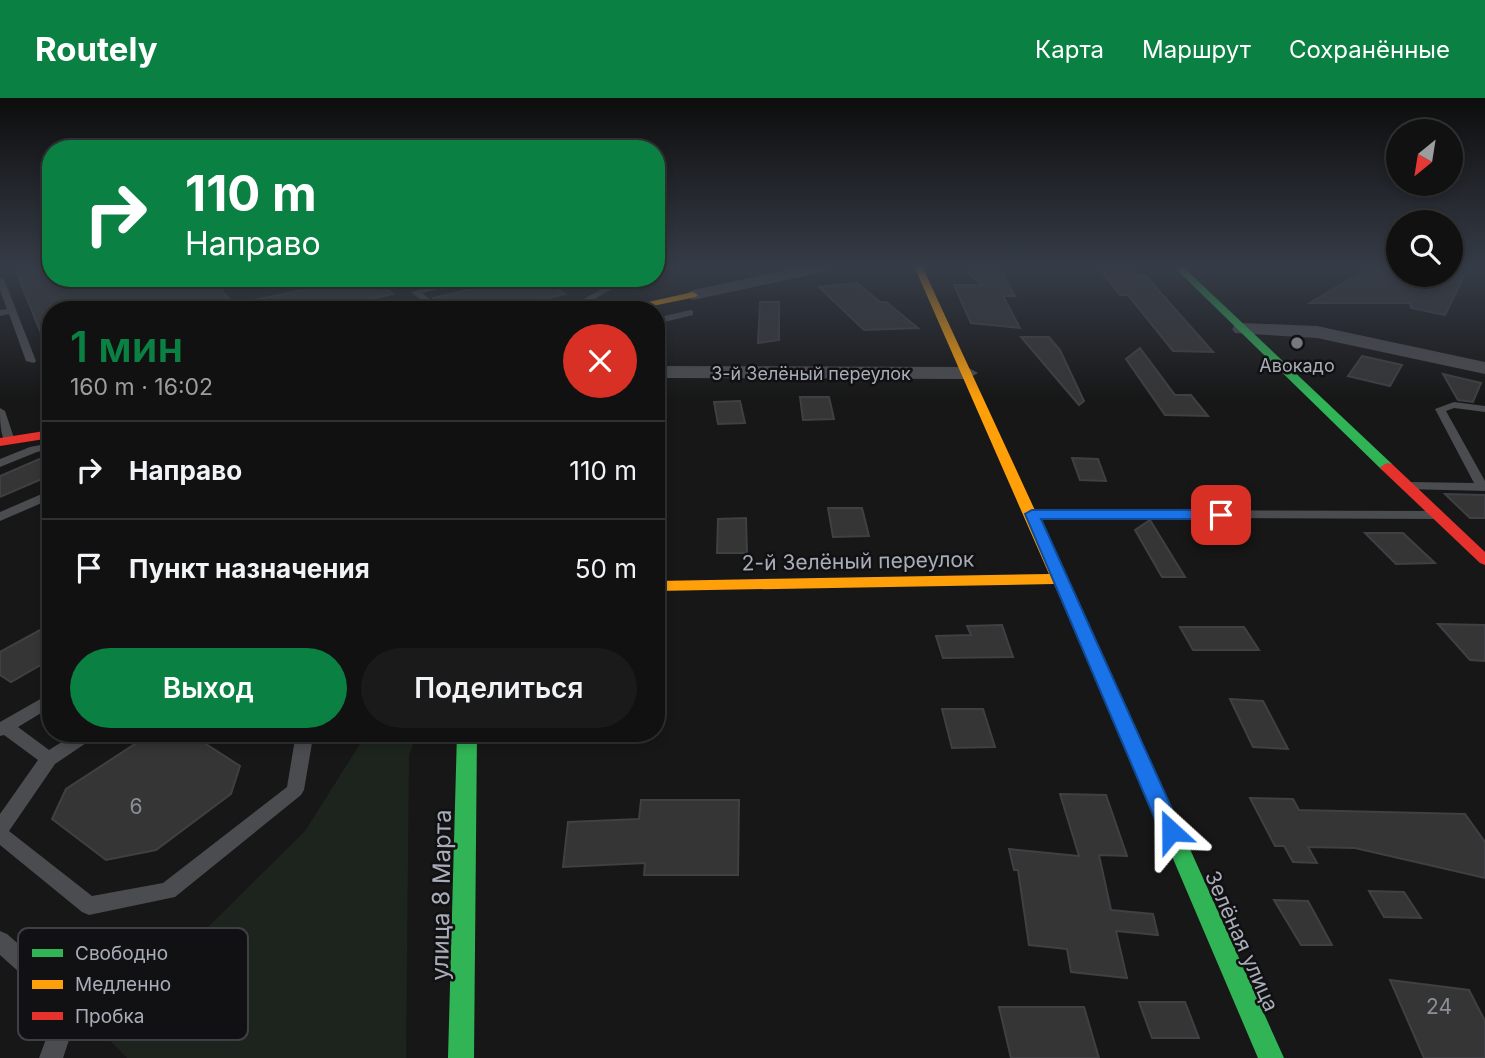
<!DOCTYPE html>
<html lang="ru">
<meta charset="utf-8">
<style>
:root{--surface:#111;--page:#1a1a1a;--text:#f1f3f6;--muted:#9c9d9f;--line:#303131;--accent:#0b8043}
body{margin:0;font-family:Inter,sans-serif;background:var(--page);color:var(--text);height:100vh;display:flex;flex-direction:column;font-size:26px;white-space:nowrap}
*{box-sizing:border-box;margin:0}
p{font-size:23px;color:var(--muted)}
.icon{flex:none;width:38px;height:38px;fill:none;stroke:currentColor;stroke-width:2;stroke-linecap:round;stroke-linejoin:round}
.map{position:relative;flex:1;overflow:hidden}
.sheet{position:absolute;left:42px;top:203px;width:623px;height:441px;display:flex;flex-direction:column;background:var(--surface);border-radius:28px;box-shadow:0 4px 10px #0003,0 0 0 2px var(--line)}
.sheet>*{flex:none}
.top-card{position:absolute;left:42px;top:42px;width:623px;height:147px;border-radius:28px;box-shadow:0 4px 10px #0003,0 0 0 2px var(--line);background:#0b8043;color:#fff;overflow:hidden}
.needle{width:46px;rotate:210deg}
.buttons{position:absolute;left:1386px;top:21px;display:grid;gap:14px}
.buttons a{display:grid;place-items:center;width:77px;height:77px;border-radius:50%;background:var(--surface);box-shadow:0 4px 10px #0003,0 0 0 2px var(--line);font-size:35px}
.pin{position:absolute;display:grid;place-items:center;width:60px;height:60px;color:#fff;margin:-30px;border-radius:14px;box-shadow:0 4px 10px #0006}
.me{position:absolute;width:77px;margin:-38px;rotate:336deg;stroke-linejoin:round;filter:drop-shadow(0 0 5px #0008)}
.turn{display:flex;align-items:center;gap:24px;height:147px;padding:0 28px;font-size:32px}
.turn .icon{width:91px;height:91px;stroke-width:2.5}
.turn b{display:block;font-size:49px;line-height:60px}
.round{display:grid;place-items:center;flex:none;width:74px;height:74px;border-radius:37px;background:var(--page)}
.overview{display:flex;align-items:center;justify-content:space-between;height:119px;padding:0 28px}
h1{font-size:42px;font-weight:600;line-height:52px;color:var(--accent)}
.action{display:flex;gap:14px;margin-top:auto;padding:14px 28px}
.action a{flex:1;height:80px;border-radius:42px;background:var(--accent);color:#fff;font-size:28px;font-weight:600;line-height:80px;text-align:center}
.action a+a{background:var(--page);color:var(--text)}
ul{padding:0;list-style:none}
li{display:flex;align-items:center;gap:21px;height:98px;padding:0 28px;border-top:2px solid var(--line)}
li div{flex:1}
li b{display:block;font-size:26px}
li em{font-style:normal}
header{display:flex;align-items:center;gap:42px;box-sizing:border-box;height:98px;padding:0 35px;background:var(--accent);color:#fff}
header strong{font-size:33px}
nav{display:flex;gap:38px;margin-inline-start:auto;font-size:24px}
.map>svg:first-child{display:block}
.green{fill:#1d241e}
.building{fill:#353536;stroke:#3f4043;stroke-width:2}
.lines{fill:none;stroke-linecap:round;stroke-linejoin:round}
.lane{fill:#4b4c50;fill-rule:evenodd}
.street{fill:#4b4c50;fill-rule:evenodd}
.fast{fill:#30b455;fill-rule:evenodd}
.slow{fill:#ff9f0a;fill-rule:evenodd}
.jam{fill:#e5322d;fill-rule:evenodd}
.route{fill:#1a73e8;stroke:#114b97;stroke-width:2}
.poi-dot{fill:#757880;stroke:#111113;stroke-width:2.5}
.labels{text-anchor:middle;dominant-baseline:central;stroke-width:5;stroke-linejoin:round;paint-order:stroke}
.far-poi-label{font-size:18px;fill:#a8adb8;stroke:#111113}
.far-street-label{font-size:18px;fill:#a8adb8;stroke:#111113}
.street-label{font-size:21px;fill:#a8adb8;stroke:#111113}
.near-number-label{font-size:21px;fill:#8b8f98}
.near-street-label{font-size:24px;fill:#a8adb8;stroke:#111113}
.key{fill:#111113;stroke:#3e4045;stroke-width:2}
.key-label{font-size:19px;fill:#a8adb8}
</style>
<header>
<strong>Routely</strong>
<nav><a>Карта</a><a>Маршрут</a><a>Сохранённые</a></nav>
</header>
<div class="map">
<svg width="1485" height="960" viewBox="0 0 1485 960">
<rect width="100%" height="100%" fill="#171717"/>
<!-- green -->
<path class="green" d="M367,635h50l-8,22 -3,303h-279l-25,-26 203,-201z"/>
<!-- building -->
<g class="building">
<path d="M14,168h37v12h161l26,32h-187l-1,46z"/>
<path d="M1097,168h33l8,10h8l67,76 -40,-1 -45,-56h-8z"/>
<path d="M1372,168h26v9h53v-9h18l-24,49 -34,-7 -1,-5h-100z"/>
<path d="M965,171h35l15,27h-12l17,32 -49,-5 -17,-38h28z"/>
<path d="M330,180h43l4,3 -2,5 10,2 8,6 -27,6 12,10h-79l-10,-7 -4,1 -1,6h-29l-1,-10 82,-17z"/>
<path d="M517,180h20l28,16 -64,16h-54l-14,-12z"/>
<path d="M857,185l23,19h6l32,26 -54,2 -45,-43z"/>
<path d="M760,204h19v38l-21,3z"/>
<path d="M1021,239h28l11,13 24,51 -5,4z"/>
<path d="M1140,250l35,47h16l17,21 -43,-1 -39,-56z"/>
<path d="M1362,258l40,9 -12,21 -42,-10z"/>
<path d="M1443,276l38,9 -8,19 -15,-2z"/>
<path d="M800,299h29l5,22 -31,1z"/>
<path d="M740,303l5,22 -27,1 -4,-22z"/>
<path d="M51,356v21l-51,22v-21z"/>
<path d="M1072,360l26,1 8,22 -26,-1z"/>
<path d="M1445,396l40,1v23h-15z"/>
<path d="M828,410h34l7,28 -36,1z"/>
<path d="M746,420l1,35h-30l1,-34z"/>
<path d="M1150,422l35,57h-23l-27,-47z"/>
<path d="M1365,435h38l32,30 -39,1z"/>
<path d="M51,526v35l-40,23 -11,-7v-23z"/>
<path d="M1438,526l47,1v36l-15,-1z"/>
<path d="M1002,527l11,32 -70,1 -7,-22 35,-1 -4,-9z"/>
<path d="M1180,529h64l15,23h-66z"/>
<path d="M1230,601l33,2 25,48 -35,-2z"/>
<path d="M942,611h41l12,38 -43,1z"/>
<path d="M169,635h20l51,33 -9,28 -75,56 -50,10 -54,-41 14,-30 72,-47z"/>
<path d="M1060,696l46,1 21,61 -28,-1 12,55 42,4 5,21 -42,-4 11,47 -56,-6 -4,-23 -38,-4 -11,-75h-4l-5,-21 70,7z"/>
<path d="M1250,700l43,1 6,11 166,4 20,28v36l-130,-30 -47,-1 9,16 -24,-1 -9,-16h-9z"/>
<path d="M641,702h98l-1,75h-94l1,-12 -82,4 5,-45 71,-3z"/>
<path d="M1369,793l35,1 17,26 -37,-1z"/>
<path d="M1274,802l34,1 24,44h-31z"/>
<path d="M1390,882l79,10 16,31v37h-61z"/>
<path d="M1139,904h46l14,36h-47z"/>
<path d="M999,909h85l15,51h-88z"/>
</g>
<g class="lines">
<!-- lane -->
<g class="lane">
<path d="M0,179l4,2 32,82 -2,2 -8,-2 -17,-47 -9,2v-6l7,-1 -7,-19z"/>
<path d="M397,180h18l-35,8 -4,-2z"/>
<path d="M467,180h16l-61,15 22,17h-10l-23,-18z"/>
<path d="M604,180h10l7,6 -46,26h-11l47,-26z"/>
<path d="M290,207l6,5h-9v-4z"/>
<path d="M690,212l3,1v4l-37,9v-6z"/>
<path d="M1454,304l31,4v6l-31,-4 -8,3 39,70v10l-80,-2 -2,-3 2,-3 4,-1 65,1 -39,-74z"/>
<path d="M0,310l5,3 10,30 -2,2h-8c-5,-11 -5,-23 -5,-35z"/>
<path d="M51,345v6l-14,3 -37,15v-8l30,-12z"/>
<path d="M51,392v9l-51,22v-9z"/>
<path d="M1032,412l403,1 6,4 -6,4 -408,-2 -1,-3z"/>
<path d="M51,595v14l-33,20 31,23 27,-17h21l-2,4 -40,27 -46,67 83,65 71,-13 124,-96 8,-48 -5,-6h20l3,4 -9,53 -3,5 -126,102 -86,18 -7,-3 -82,-67v-31l38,-54 -34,-25 -4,1v-14z"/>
<path d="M0,833l7,3 71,62 3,8 -18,54h-24l19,-51 -58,-52z"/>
</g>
<!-- street -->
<g class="street">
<path d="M805,168h32l-8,5 -136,29 -9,-5 9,-5z"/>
<path d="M1242,225l75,3 168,36v12l-168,-36 -82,-5 -3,-4 3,-4z"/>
<path d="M656,268l311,1 11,6 -11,6 -311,-1z"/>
</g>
<!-- fast -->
<g class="fast">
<path d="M1173,168h9l210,198v6h-10z"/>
<path d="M1122,613l7,2 2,5 153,340h-26l-145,-340 2,-5z"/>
<path d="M457,635h20l-3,325h-26z"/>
</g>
<!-- slow -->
<g class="slow">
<path d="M914,168h8l209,452 -2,5 -7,2 -7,-2 -2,-5 -59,-134 -398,7v-10l393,-7z"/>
<path d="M693,194l5,3 -2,2 -63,13h-21z"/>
</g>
<!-- jam -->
<g class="jam">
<path d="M51,332v8l-51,8v-8z"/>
<path d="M1387,365l5,1 93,88v13l-5,-2 -98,-93 -2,-3z"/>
</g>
</g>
<!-- sky -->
<linearGradient id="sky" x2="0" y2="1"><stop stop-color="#0d0d0d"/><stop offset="0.56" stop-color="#363c47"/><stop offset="1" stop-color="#363c47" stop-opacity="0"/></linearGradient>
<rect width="1485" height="302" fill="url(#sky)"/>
<!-- route -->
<path class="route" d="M1032,412h189l7,5 -7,4h-180l141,312 -3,6 -8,3 -8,-3 -3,-6 -135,-317z"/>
<!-- markers -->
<circle class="poi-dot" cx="1297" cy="245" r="7"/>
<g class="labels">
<!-- far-poi labels -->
<g class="far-poi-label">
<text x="1297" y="267">Авокадо</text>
</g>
<!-- far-street labels -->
<g class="far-street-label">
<text x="811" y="275">3-й Зелёный переулок</text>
</g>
<!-- street labels -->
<g class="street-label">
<text transform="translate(858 463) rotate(-1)">2-й Зелёный переулок</text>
<text transform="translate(1242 843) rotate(66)">Зелёная улица</text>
</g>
<!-- near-number labels -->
<g class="near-number-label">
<text x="136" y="708">6</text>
<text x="1439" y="908">24</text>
</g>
<!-- near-street labels -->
<g class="near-street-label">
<text transform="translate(441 797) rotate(-89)">улица 8 Марта</text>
</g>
</g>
<!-- legend -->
<rect x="18" y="830" width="230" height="112" rx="10" class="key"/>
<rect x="32" y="851" width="31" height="8" fill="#30b455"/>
<rect x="32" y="882" width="31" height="9" fill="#ff9f0a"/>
<rect x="32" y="914" width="31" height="8" fill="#e5322d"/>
<g class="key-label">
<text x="75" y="862">Свободно</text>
<text x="75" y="893">Медленно</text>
<text x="75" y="925">Пробка</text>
</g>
</svg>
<div class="buttons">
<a><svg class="needle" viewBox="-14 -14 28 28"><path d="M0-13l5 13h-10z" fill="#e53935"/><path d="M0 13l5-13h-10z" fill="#9c9d9f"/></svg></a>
<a><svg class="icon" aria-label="search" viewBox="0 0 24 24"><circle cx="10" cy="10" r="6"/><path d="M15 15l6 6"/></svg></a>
</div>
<div class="pin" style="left:1221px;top:417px;background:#d93025"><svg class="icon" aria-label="arrive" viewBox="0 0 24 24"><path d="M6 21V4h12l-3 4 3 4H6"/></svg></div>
<svg class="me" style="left:1171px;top:733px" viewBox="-20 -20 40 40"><path d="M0-17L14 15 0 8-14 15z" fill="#1a73e8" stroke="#fff" stroke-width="4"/></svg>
<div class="top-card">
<div class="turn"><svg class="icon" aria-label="right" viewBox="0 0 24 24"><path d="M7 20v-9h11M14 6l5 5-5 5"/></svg><div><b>110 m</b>Направо</div></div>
</div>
<section class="sheet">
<div class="overview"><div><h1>1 мин</h1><p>160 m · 16:02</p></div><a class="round" style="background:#d93025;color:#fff"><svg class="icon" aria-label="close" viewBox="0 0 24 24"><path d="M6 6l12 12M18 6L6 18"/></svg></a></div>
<ul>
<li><svg class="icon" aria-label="right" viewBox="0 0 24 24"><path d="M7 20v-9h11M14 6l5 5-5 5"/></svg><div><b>Направо</b></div><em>110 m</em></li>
<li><svg class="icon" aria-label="arrive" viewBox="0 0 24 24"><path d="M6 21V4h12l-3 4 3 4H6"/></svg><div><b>Пункт назначения</b></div><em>50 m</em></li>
</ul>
<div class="action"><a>Выход</a><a>Поделиться</a></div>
</section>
</div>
